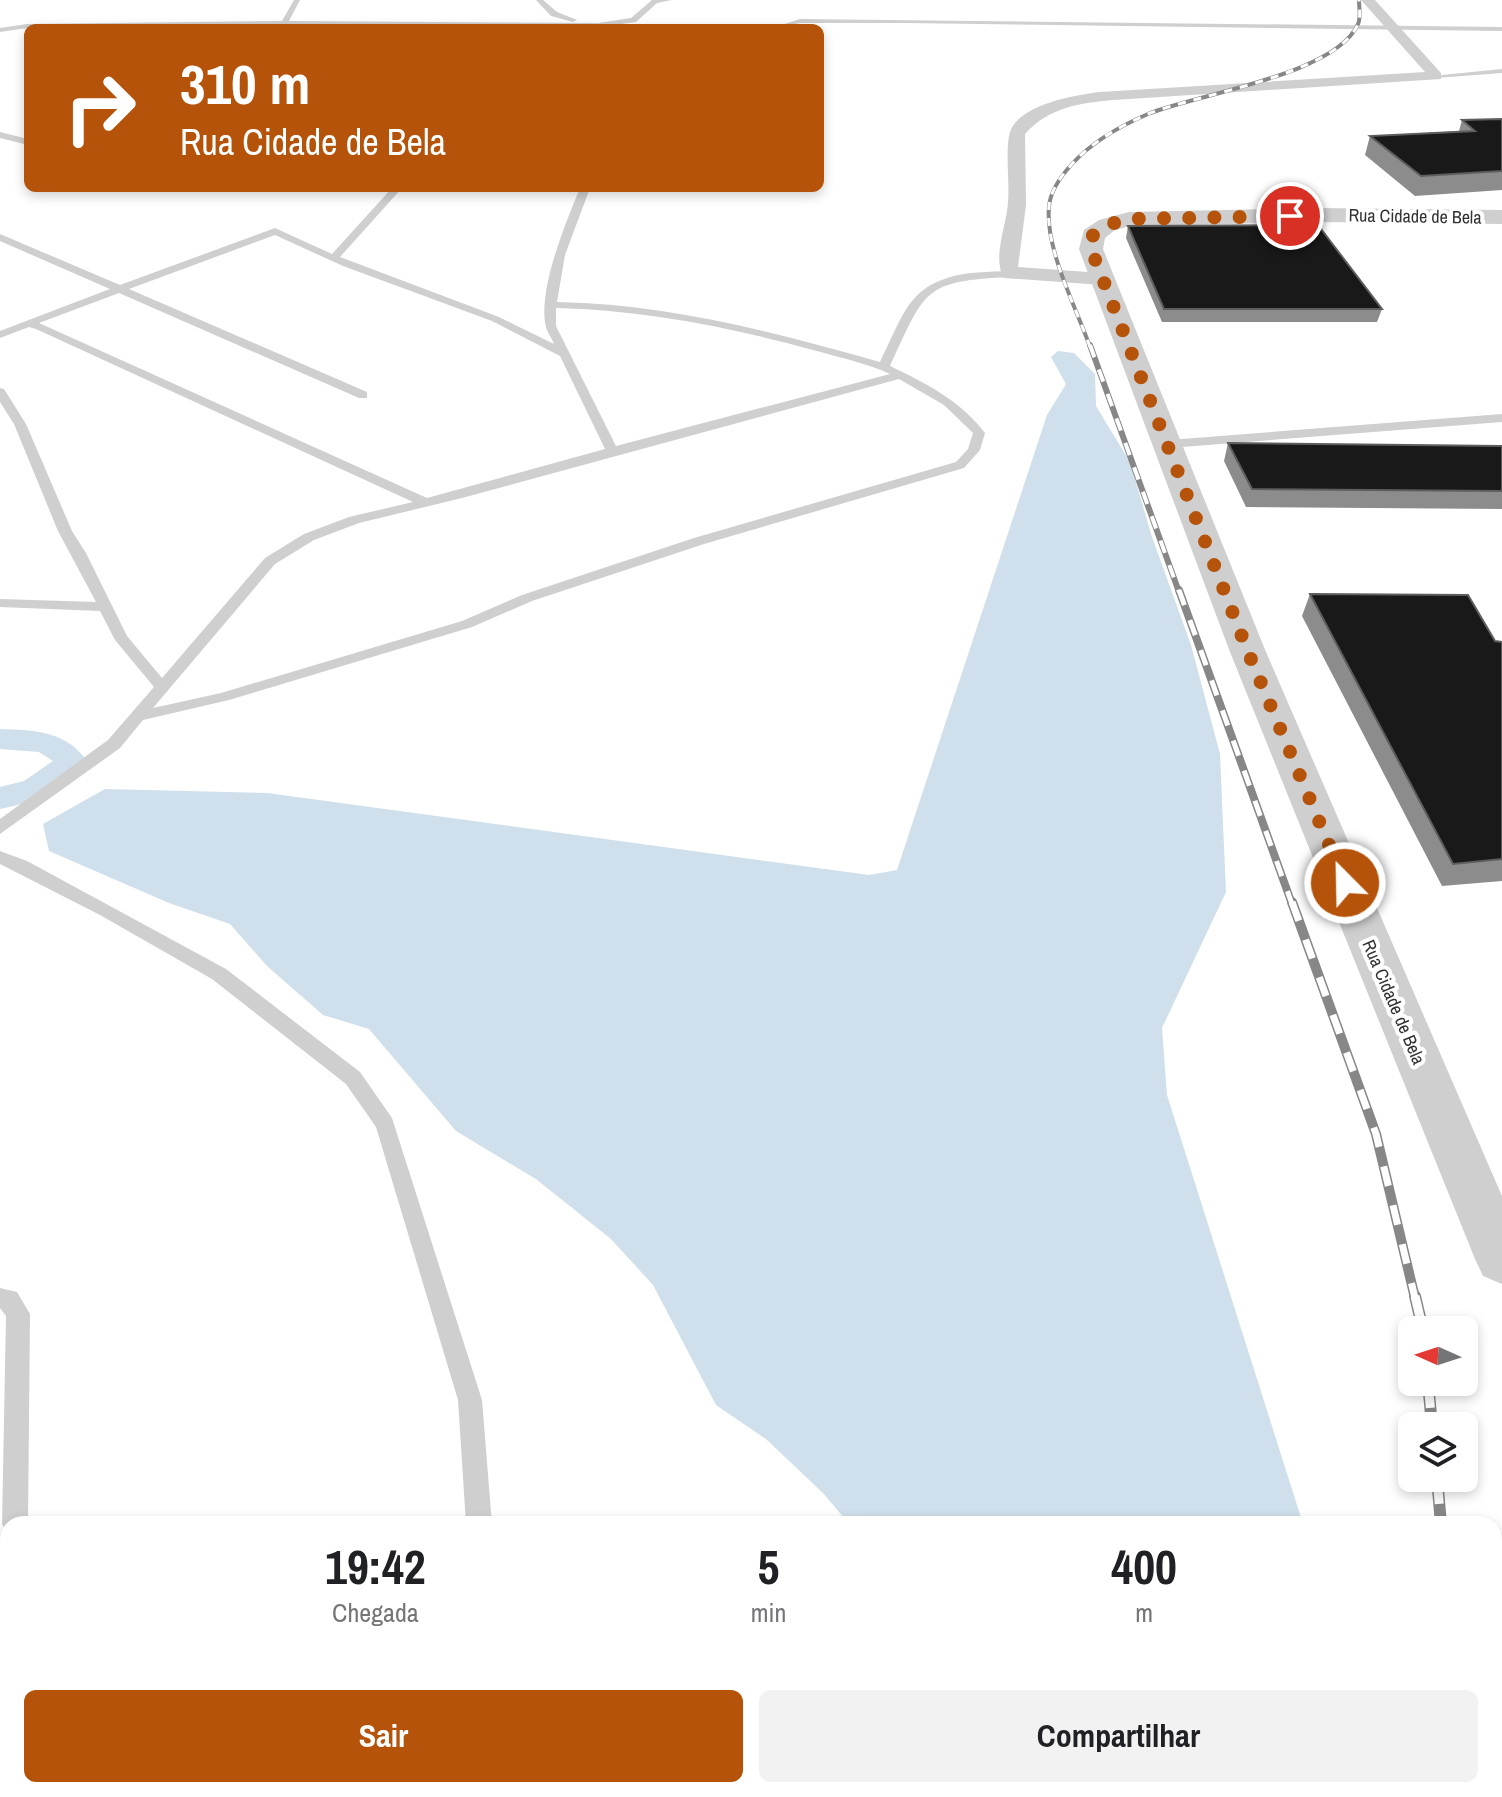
<!DOCTYPE html>
<html lang="pt">
<style>
:root{--surface:#fff;--page:#f2f2f2;--text:#202124;--muted:#757577;--accent:#b45309}
body{margin:0;font-family:"Archivo Narrow",sans-serif;background:var(--page);color:var(--text);height:100vh;display:flex;flex-direction:column;font-size:30px;white-space:nowrap}
*{box-sizing:border-box;margin:0}
p{font-size:26px;color:var(--muted)}
.icon{flex:none;width:44px;height:44px;fill:none;stroke:currentColor;stroke-width:2;stroke-linecap:round;stroke-linejoin:round}
.map{position:relative;flex:1;overflow:hidden}
.panel{position:absolute;left:0px;top:1516px;width:1502px;height:282px;display:flex;flex-direction:column;background:var(--surface);border-radius:24px 24px 0 0;box-shadow:0 4px 12px #0003}
.panel>*{flex:none}
.banner{position:absolute;left:24px;top:24px;width:800px;height:168px;border-radius:12px;box-shadow:0 4px 12px #0003;background:#b45309;color:#fff;overflow:hidden}
.needle{width:52px;rotate:273deg}
.buttons{position:absolute;left:1398px;top:1316px;display:grid;gap:16px}
.buttons a{display:grid;place-items:center;width:80px;height:80px;border-radius:12px;background:var(--surface);box-shadow:0 4px 12px #0003;font-size:40px}
.pin{position:absolute;display:grid;place-items:center;width:68px;height:68px;color:#fff;margin:-34px;border:4px solid #fff;border-radius:50%;box-shadow:0 2px 8px #0007}
.me{position:absolute;width:88px;margin:-44px;rotate:337deg;stroke-linejoin:round;filter:drop-shadow(0 0 6px #0008)}
.turn{display:flex;align-items:center;gap:28px;height:168px;padding:0 24px;font-size:36px}
.turn .icon{width:104px;height:104px;stroke-width:2.5}
.turn b{display:block;font-size:56px;line-height:68px}
.eta{display:flex;justify-content:space-evenly;align-items:center;height:136px;text-align:center}
.eta b{font-size:48px;font-weight:700;line-height:56px}
.primary-button{display:flex;gap:16px;margin-top:auto;padding:16px 24px}
.primary-button a{flex:1;height:92px;border-radius:12px;background:var(--accent);color:#fff;font-size:32px;font-weight:700;line-height:92px;text-align:center}
.primary-button a+a{background:var(--page);color:var(--text)}
.map>svg:first-child{display:block}
.water{fill:#cfdfeb}
.lines{fill:none;stroke-linecap:round;stroke-linejoin:round}
.canal{fill:#cfdfeb;fill-rule:evenodd}
.service{fill:#cfcfcf;fill-rule:evenodd}
.minor{fill:#cfcfcf;fill-rule:evenodd}
.tertiary{fill:#cfcfcf;fill-rule:evenodd}
.rail-far4-casing{stroke:#878787;stroke-width:4}
.rail-far3-casing{stroke:#878787;stroke-width:6}
.rail-far2-casing{stroke:#878787;stroke-width:8}
.rail-far1-casing{stroke:#878787;stroke-width:10}
.rail-casing{stroke:#878787;stroke-width:12}
.rail-far4{stroke:#fff;stroke-width:3;stroke-dasharray:8;stroke-linecap:butt}
.rail-far3{stroke:#fff;stroke-width:4;stroke-dasharray:13;stroke-linecap:butt}
.rail-far2{stroke:#fff;stroke-width:5;stroke-dasharray:16;stroke-linecap:butt}
.rail-far1{stroke:#fff;stroke-width:7;stroke-dasharray:20;stroke-linecap:butt}
.rail{stroke:#fff;stroke-width:9;stroke-dasharray:26;stroke-linecap:butt}
.wall{fill:#8c8c8c}
.building{fill:#191919;stroke:#5e5e5e;stroke-width:2}
.route{stroke:#b45309;stroke-width:14;stroke-dasharray:0 25.2}
.labels{text-anchor:middle;dominant-baseline:central;stroke-width:8;stroke-linejoin:round;paint-order:stroke}
.far-street-label{font-size:18px;fill:#323232;stroke:#fff}
</style>
<div class="map">
<svg width="1502" height="1797" viewBox="0 0 1502 1797">
<rect width="100%" height="100%" fill="#fff"/>
<!-- water -->
<g class="water">
<path d="M1058,351l16,2 21,21 1,32 34,56 22,75 39,108 29,109 6,138 -64,136 5,67 136,429h-454l-25,-30 -58,-55 -50,-34 -63,-120 -42,-46 -75,-60 -80,-48 -87,-102 -46,-14 -56,-49 -37,-42 -61,-21 -120,-52 -6,-27 62,-35 162,4 602,82 28,-5 150,-455 19,-31 -15,-27z"/>
<path d="M995,1790h388l2,7h-389z"/>
</g>
<g class="lines">
<!-- canal -->
<path class="canal" d="M0,729c35,1 68,2 88,34 -19,30 -56,39 -88,46v-22l24,-6 29,-20 -14,-9 -39,-3z"/>
<!-- service -->
<g class="service">
<path d="M294,0h6l-11,21 309,2 33,-5 21,-18h20l-15,3 -21,19 -38,5 -314,-2 -256,3 -28,4v-4l27,-4 255,-3z"/>
<path d="M536,0h7l14,12 20,8 -4,2 -22,-6z"/>
<path d="M800,19l702,8v4l-598,-8h-104l-28,5z"/>
<path d="M1502,69v4l-66,5 -4,-2z"/>
<path d="M0,132l28,7v6l-28,-7z"/>
<path d="M392,188h10l-62,69 159,60 55,27c-2,-6 -7,-12 -8,-17 -9,-36 20,-105 34,-139h10l-25,67 -8,47c111,2 217,30 323,60 25,-50 29,-81 91,-89 14,-1 30,-3 44,-1v4l-4,1c-88,4 -85,12 -121,89 36,17 71,35 95,67l-5,17 -16,18 -260,76 -172,57 -60,26 -243,73 -86,20 -23,28 -120,86v-15l108,-79 46,-53 -39,-47 -15,-29 -100,-4v-8l96,3 -38,-71 -44,-107 -14,-22v-14l4,1 22,35 46,107 14,22 41,83 35,42 103,-120 39,-24 45,-17 64,-15 -377,-173 -7,-2 -29,11v-7l110,-42 -110,-48v-7l120,51 155,-57 57,26zM275,235l68,31 149,55 68,35 45,93 -178,49 -388,-175 80,-30 240,105h8v-6l-238,-103zM556,308c88,2 173,19 257,42 25,7 53,13 77,24l-274,72 -60,-120zM899,379l45,26 29,28 -5,16 -12,13 -262,76 -172,57 -60,26 -241,72 -68,15 122,-144 39,-24 45,-17 103,-25z"/>
<path d="M1502,414v8l-333,26 -6,-4 6,-4z"/>
<path d="M0,851l27,10 199,108 134,103 32,46 90,282 10,124h-26l-8,-124 -82,-273 -30,-43 -134,-105 -112,-64 -100,-51z"/>
<path d="M0,1288l17,4 13,22 -2,210h-20v10l-6,-10 4,-208 -6,-8z"/>
<path d="M8,1576v89l-8,4v-90z"/>
<path d="M465,1790h28l1,7h-30z"/>
</g>
<!-- minor -->
<path class="minor" d="M1361,0h14l66,73v6l-327,21c-34,3 -65,7 -89,34l1,71 -8,62 84,6 10,6 -10,6 -98,-7c-11,-17 0,-47 3,-67 4,-24 -2,-51 2,-75 5,-31 66,-41 91,-44l325,-20z"/>
<!-- tertiary -->
<path class="tertiary" d="M1317,208l185,2v14l-185,-2 -187,4 -15,4 -10,8 -2,11 163,403 236,544v88l-19,-8 -8,-17 -245,-607 -151,-403 5,-19 15,-10 30,-8z"/>
<defs>
<path id="rail-far4" d="M1090,347c-14,-40 -45,-98 -41,-140 1,-16 12,-31 23,-43 20,-22 48,-38 76,-50 49,-20 188,-39 210,-90 3,-6 1,-17 1,-24"/>
<path id="rail-far3" d="M1090,345l89,247"/>
<path id="rail-far2" d="M1179,590l113,314"/>
<path id="rail-far1" d="M1292,902l84,232 39,164"/>
<g id="rail">
<path d="M1415,1296l8,34"/>
<path d="M1428,1382l4,44"/>
<path d="M1437,1478l4,46"/>
<path d="M1426,1797l1,-7"/>
</g>
</defs>
<!-- rail-far4 casing -->
<use href="#rail-far4" class="rail-far4-casing"/>
<!-- rail-far3 casing -->
<use href="#rail-far3" class="rail-far3-casing"/>
<!-- rail-far2 casing -->
<use href="#rail-far2" class="rail-far2-casing"/>
<!-- rail-far1 casing -->
<use href="#rail-far1" class="rail-far1-casing"/>
<!-- rail casing -->
<use href="#rail" class="rail-casing"/>
<!-- rail-far4 -->
<use href="#rail-far4" class="rail-far4"/>
<!-- rail-far3 -->
<use href="#rail-far3" class="rail-far3"/>
<!-- rail-far2 -->
<use href="#rail-far2" class="rail-far2"/>
<!-- rail-far1 -->
<use href="#rail-far1" class="rail-far1"/>
<!-- rail -->
<use href="#rail" class="rail"/>
</g>
<!-- wall -->
<g class="wall">
<path d="M1502,119v71l-87,6 -50,-41 5,-19 89,-5 3,-11z"/>
<path d="M1128,226l254,83 -5,13h-215l-36,-84z"/>
<path d="M1228,443l274,3v63l-256,-2 -22,-46z"/>
<path d="M1310,594l185,47 7,1v239l-60,5 -140,-270z"/>
</g>
<!-- building -->
<g class="building">
<path d="M1502,119v52l-81,5 -51,-40 105,-5 -13,-11z"/>
<path d="M1318,225l64,84h-218l-36,-83z"/>
<path d="M1228,443l274,3v45l-250,-2z"/>
<path d="M1310,594l158,1 27,46 7,1v217l-49,5z"/>
</g>
<g class="lines">
<!-- route -->
<path class="route" d="M1290,216l-161,3 -22,6 -14,10 -2,14 157,403 97,231"/>
</g>
<g class="labels">
<!-- far-street labels -->
<g class="far-street-label">
<text transform="translate(1415 216) rotate(1)">Rua Cidade de Bela</text>
<text transform="translate(1394 1002) rotate(67)">Rua Cidade de Bela</text>
</g>
</g>
</svg>
<div class="buttons">
<a><svg class="needle" viewBox="-14 -14 28 28"><path d="M0-13l5 13h-10z" fill="#e53935"/><path d="M0 13l5-13h-10z" fill="#757577"/></svg></a>
<a><svg class="icon" aria-label="layers" viewBox="0 0 24 24"><path d="M12 4l9 5-9 5-9-5zM3 14l9 5 9-5"/></svg></a>
</div>
<div class="pin" style="left:1290px;top:216px;background:#d93025"><svg class="icon" aria-label="arrive" viewBox="0 0 24 24"><path d="M6 21V4h12l-3 4 3 4H6"/></svg></div>
<svg class="me" style="left:1345px;top:883px" viewBox="-20 -20 40 40"><circle r="17" fill="#b45309" stroke="#fff" stroke-width="3"/><path d="M0-11L8 9 0 5-8 9z" fill="#fff"/></svg>
<div class="banner">
<div class="turn"><svg class="icon" aria-label="right" viewBox="0 0 24 24"><path d="M7 20v-9h11M14 6l5 5-5 5"/></svg><div><b>310 m</b>Rua Cidade de Bela</div></div>
</div>
<section class="panel">
<div class="eta">
<div><b>19:42</b><p>Chegada</p></div>
<div><b>5</b><p>min</p></div>
<div><b>400</b><p>m</p></div>
</div>
<div class="primary-button"><a>Sair</a><a>Compartilhar</a></div>
</section>
</div>
